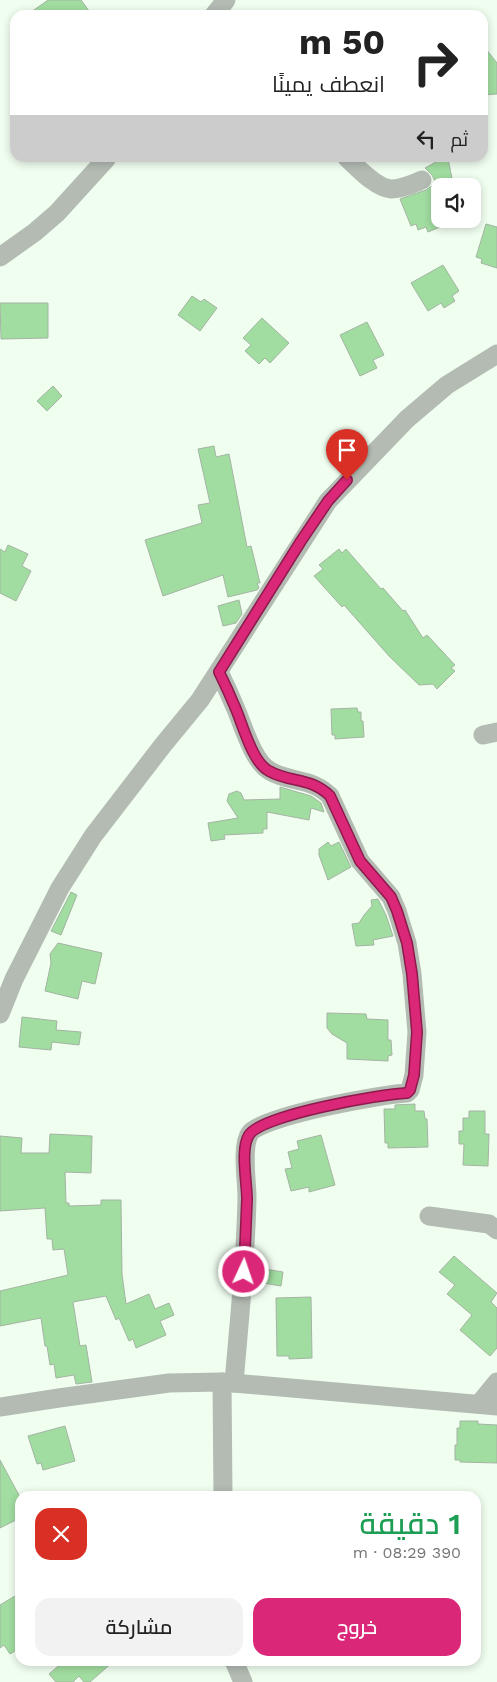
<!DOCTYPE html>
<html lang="ar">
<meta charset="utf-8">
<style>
:root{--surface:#fff;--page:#f2f2f2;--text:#222;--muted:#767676;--accent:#db2777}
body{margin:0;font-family:"Work Sans",Cairo,sans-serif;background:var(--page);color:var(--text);direction:rtl;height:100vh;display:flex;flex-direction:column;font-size:19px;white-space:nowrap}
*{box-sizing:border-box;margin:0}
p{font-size:16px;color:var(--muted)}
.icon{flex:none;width:28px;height:28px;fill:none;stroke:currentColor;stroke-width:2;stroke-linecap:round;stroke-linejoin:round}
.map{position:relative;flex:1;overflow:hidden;direction:ltr}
.panel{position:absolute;left:15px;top:1491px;width:466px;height:175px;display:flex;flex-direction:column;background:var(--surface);border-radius:15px;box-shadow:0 2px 8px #0003;direction:rtl}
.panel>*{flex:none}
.top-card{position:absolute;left:10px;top:10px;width:478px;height:152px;border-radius:15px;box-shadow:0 2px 8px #0003;direction:rtl;background:#fff;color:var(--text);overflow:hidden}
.tools{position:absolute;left:431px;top:178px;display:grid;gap:10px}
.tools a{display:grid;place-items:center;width:50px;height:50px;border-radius:10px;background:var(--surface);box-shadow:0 2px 8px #0003;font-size:25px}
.pin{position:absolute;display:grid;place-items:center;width:42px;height:42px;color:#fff;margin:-51px -21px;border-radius:50% 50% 50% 0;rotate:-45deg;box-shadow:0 0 5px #0007}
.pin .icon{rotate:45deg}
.me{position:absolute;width:55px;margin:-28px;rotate:3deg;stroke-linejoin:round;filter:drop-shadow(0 0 4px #0008)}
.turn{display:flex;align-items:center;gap:18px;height:105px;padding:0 20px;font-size:22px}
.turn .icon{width:65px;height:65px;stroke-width:2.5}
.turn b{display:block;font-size:35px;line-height:42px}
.then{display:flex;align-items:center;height:48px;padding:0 20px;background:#0003;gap:10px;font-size:19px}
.round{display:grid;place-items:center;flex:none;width:52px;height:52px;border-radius:15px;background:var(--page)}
.overview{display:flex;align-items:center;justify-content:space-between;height:85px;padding:0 20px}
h1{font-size:30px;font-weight:600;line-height:38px;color:#1e9e55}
.primary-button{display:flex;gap:10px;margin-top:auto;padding:10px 20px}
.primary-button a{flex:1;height:58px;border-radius:15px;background:var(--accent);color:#fff;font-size:20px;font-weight:600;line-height:58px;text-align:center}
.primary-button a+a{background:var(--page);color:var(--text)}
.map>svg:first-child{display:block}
.building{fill:#a1dda0;stroke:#a4b4a3}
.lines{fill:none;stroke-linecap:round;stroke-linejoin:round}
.minor{stroke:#b3bbb3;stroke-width:19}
.route-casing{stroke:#8e194d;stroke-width:12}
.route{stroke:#db2777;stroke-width:9}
</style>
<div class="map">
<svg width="497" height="1682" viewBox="0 0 497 1682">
<rect width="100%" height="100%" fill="#f0fef0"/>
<!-- building -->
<g class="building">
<path d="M48,0h33l11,15h-65z"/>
<path d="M482,44l15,19v31l-15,1z"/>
<path d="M443,158h5l4,21 -12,4v44l-12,5 -2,-5 -8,3 -2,-6 -5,2 -11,-27 26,-9 10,-7 -4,-8 -7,-7z"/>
<path d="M486,224l11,3v41l-16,-5 1,-4 -6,-2z"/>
<path d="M443,265l16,26 -7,5 3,5 -11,7 -3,-5 -13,8 -17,-28z"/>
<path d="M192,296l9,6 3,-3 13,9 -17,23 -22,-16z"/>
<path d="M0,303h48v35l-47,1z"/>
<path d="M262,318l27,25 -19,20 -5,-5 -6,6 -14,-13 6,-6 -8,-7z"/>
<path d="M367,322l17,33 -11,5 4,8 -17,8 -20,-41z"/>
<path d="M53,386l9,10 -15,15 -10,-10z"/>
<path d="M214,446l2,11 13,-3 18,93 4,-1 4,16 5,21h-3l2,5 -2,2 -29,7 -5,-22 -60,21 -18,-56 57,-17 -4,-18 12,-2 -12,-54z"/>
<path d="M8,545l20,9 -6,12 9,5 -15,30 -16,-8v-44l5,3z"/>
<path d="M339,549l3,4 4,-4 35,40 2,-1 20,23 2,-1 18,28 4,-3 28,30 -4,3 4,3 -18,18 -4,-5 -14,1 -30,-29 -45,-51 -2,2 -28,-31 9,-7 -4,-4z"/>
<path d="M239,600l3,14 -6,9 -13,3 -5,-20z"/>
<path d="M357,708l1,4h3v9h2l1,16 -29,2v-4h-3l-1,-26z"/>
<path d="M280,787l31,9 10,7 3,9 -13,-4 -2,12 -42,-8v17h-4v4l-39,2 1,4 -14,2 -3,-18 30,-5 -11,-17 2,-7 8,-3 4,2 3,7 36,-1z"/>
<path d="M328,842l3,4 8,-4 12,25 -23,13 -9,-25v-6z"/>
<path d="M71,892l6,3 -16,40 -10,-4z"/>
<path d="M378,899l8,16 7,21 -20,4 1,5 -18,1 -4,-22 7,-1 5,-8 8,-9 -1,-6z"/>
<path d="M58,943l44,10 -7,31 -13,-3 -4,18 -33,-8 6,-28 -1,-9z"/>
<path d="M327,1013l39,1 1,5 21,1v20h3l1,15 -4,1v5l-41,-2v-16l-15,-9 -5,-6z"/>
<path d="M22,1017l35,4 -1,9 25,2 -2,13 -27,-3 -1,8 -32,-3z"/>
<path d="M415,1104v7h9l1,8h2l1,28 -40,1v-5h-3l-1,-34h11v-4z"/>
<path d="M469,1111h16v23h4l-1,32 -25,-1 1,-21h-5v-13h4v-13h6z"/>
<path d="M50,1134l42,2 -1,37 -26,-1 1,31h3v3l32,-1v-5h20l1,74 4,30 23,-10 6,15 14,-6 5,12 -14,6 6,14 -30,13 -3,-9 -4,2 -10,-23 -3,2 -10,-24 -33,6 7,44 6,-1 6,37 -16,2 -2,-9 -18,3 -2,-14 -4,1 -3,-19h-2l-4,-28 -41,8v-35l68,-16 -4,-26 -11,1 -1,-11h-5l-2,-31 -45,3v-75l22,2 -1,15h28z"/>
<path d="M321,1135l14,50 -26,7v-5l-18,4 -6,-22 7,-1 -4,-16 11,-3 -2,-8z"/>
<path d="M454,1256l43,37 -6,9 6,6v40l-7,8 -30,-26 12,-15 -25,-21 8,-9 -16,-13z"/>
<path d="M259,1268l24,4 -2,14 -24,-4z"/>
<path d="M311,1297l1,61 -23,1v-3h-12l-1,-58z"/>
<path d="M460,1421h18v3l19,1v38l-37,-1v-2h-5v-15h2v-17h3z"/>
<path d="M65,1426l10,35 -32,9 -2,-7 -4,1 -9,-28z"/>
<path d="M0,1460l20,37v21l-20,10z"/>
<path d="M20,1593v55l-10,6 -6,-9 -4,3v-43z"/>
<path d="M64,1661h50l-24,21h-6l-5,-6 -6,6h-17l-7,-8z"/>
</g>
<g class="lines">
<!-- minor -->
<g class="minor">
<path d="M214,15l12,-15"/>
<path d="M347,158c11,10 29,30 44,31 11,0 21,-5 31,-9"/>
<path d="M0,257l35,-25 22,-19 50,-55"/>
<path d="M219,672c6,12 11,23 16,35 8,18 18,55 35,64 20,12 41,6 60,25l30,65 31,36 6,14 10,32 5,31 5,58 -3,43 -4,15 -3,3c-25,1 -144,23 -157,40 -9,13 -3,48 -3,64 -1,62 -8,125 -13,186"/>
<path d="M483,735l14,-3"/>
<path d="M0,1014l14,-35 46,-91 33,-52 70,-91 37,-45 128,-199 79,-82 40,-34 50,-31"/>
<path d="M429,1216l60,8 8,6"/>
<path d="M222,1382l1,114"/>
<path d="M479,1404l18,-22"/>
<path d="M0,1407l59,-9 110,-15 53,-1 275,24"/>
<path d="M234,1661l9,21"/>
</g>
</g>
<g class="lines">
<defs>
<path id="route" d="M244,1272c1,-24 2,-49 3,-73 0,-17 -7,-50 2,-64 12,-20 132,-41 158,-42l3,-3 4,-15 3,-43 -5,-58 -5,-31 -10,-32 -6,-14 -31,-36 -30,-65c-19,-19 -40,-13 -61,-25 -17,-9 -26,-46 -34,-64 -5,-12 -10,-23 -16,-35l82,-131 27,-40 19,-21"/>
</defs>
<!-- route casing -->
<use href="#route" class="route-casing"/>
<!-- route -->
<use href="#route" class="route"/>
</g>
</svg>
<div class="tools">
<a><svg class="icon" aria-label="sound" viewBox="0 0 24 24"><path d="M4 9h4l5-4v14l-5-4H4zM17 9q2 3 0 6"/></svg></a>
</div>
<div class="pin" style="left:347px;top:480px;background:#d93025"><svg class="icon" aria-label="arrive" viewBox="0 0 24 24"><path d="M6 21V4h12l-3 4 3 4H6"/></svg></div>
<svg class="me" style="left:244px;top:1272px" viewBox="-20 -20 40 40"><circle r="17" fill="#db2777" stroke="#fff" stroke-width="3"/><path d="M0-11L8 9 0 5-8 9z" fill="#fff"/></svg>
<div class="top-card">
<div class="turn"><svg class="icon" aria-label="right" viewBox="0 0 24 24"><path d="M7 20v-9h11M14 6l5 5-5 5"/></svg><div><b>50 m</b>انعطف يمينًا</div></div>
<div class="then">ثم<svg class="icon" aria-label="left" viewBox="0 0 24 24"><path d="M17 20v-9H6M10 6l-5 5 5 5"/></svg></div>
</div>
<section class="panel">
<div class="overview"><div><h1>1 دقيقة</h1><p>390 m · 08:29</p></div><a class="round" style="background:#d93025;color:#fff"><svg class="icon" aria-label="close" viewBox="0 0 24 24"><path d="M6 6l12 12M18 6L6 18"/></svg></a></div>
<div class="primary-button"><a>خروج</a><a>مشاركة</a></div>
</section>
</div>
